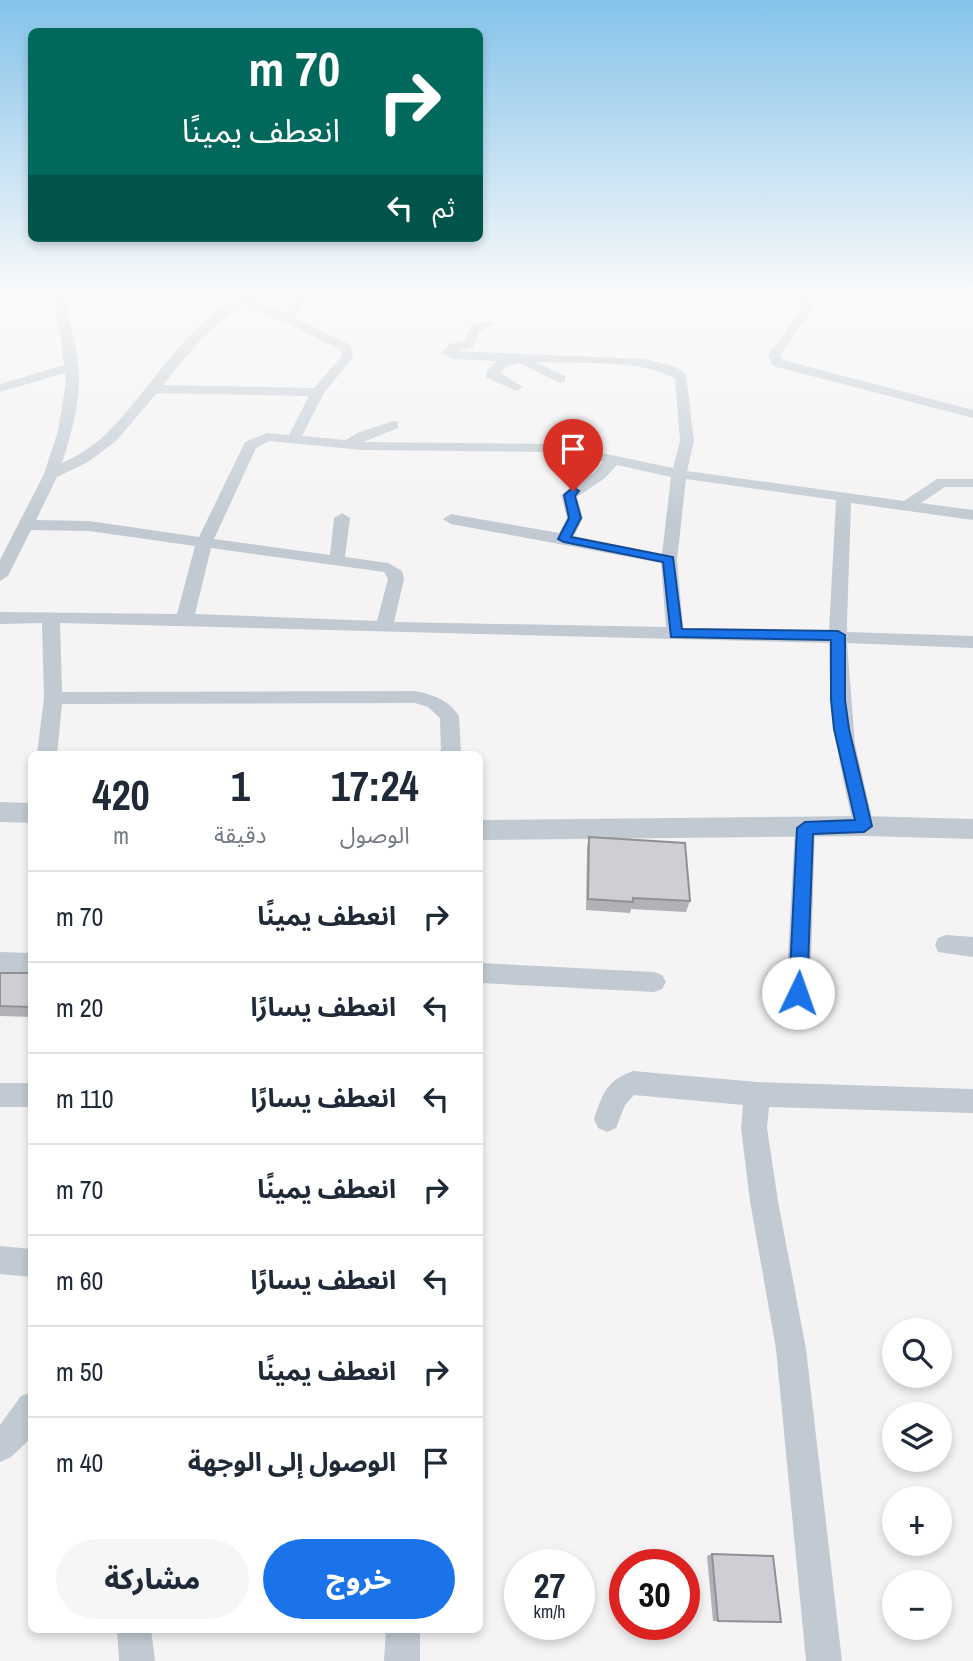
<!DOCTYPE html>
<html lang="ar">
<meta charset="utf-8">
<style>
:root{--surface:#fff;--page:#f6f6f7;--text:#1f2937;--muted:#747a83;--line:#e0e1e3;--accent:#1a73e8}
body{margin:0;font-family:"Archivo Narrow","Noto Sans Arabic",sans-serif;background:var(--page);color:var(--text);direction:rtl;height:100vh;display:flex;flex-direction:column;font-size:26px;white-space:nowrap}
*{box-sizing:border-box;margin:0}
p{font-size:23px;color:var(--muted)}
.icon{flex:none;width:38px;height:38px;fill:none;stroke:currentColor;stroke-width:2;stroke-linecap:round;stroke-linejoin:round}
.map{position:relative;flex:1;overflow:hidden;direction:ltr}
.drawer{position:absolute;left:28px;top:751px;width:455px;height:882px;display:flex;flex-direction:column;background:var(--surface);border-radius:10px;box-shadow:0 4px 10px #0003;direction:rtl}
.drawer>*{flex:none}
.hud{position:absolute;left:28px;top:28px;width:455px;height:214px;border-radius:10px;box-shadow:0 4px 10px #0003;direction:rtl;background:#00695c;color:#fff;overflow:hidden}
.controls{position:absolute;left:882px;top:1318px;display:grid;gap:14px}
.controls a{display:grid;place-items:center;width:70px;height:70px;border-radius:50%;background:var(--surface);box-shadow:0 4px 10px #0003;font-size:35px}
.speed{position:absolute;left:504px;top:1549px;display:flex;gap:14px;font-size:35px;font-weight:700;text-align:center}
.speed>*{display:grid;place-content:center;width:91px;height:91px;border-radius:50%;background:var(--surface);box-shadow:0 4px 10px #0003;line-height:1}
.speed small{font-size:18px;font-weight:400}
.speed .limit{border:10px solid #d22;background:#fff;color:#111}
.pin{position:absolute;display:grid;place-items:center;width:60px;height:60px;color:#fff;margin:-72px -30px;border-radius:50% 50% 50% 0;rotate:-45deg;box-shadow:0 0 7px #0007}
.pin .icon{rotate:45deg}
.me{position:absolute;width:77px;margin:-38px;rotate:3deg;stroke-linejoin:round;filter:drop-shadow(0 0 5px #0008)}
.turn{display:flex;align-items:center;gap:24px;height:147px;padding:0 28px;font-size:32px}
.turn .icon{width:91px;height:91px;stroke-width:2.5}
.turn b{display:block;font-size:49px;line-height:60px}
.then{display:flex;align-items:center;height:66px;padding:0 28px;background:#0003;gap:14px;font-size:26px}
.eta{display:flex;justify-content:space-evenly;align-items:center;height:119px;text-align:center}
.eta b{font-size:42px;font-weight:800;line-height:49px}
.action{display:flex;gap:14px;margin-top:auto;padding:14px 28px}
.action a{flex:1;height:80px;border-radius:42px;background:var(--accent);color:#fff;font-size:28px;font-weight:800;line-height:80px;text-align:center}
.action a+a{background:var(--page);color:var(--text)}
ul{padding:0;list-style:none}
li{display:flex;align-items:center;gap:21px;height:91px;padding:0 28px;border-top:2px solid var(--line)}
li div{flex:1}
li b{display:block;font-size:26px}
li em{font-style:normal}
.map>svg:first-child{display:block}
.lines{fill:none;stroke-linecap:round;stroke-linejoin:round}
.minor{fill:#c1cad2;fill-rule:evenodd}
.tertiary{fill:#c1cad2;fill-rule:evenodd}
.wall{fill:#b0b2b7}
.building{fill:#cdcfd5;stroke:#909195;stroke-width:2}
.route{fill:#1a73e8;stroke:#114b97;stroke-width:2}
</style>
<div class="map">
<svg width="973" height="1661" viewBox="0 0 973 1661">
<rect width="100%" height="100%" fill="#f5f3f3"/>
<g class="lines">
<!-- minor -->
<g class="minor">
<path d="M49,292h12c9,26 19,65 18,91 -1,27 -9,55 -17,80 16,-7 31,-17 44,-29 44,-41 97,-142 161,-142l-12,8 29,13 17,-21h12l-20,26 58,27 2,12 -29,36 -22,43 44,4 11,-7 36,-12 5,1v6l-35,14 196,2 114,24 7,-27 -5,-62c-28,-20 -105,-15 -140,-17l30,14v6l-5,1 -41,-20 -12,3 -7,7 23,14 -7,4 -30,-14v-5l11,-11 -45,-2 -11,-6 8,-9 15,-3 7,-15 17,-5 6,4 -14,6 -7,16 -17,4 189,8 31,8 10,7 8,67 -7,30 217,30 33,-22h36v8h-28l-24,16 52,7v10l-122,-17 -4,119v10l126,4v12l-126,-5 8,101 19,82 -3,6 -7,2 -7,-2 -3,-6c-16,-61 -25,-121 -25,-183l-769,-20 2,69 353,-1c18,4 33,8 44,25l2,38h-20l-1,-36 -12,-11 -13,-4 -353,1 -5,50h-20l7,-56 -2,-75 -42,1v-12l177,2 18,-68 -106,-15 -58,-1 -23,46 -8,5v-21l44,-86 14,-43 8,-49 -1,-9 -65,19v-8l64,-19 -7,-50zM246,304l95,46v7l-27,31 -151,-3c24,-30 49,-62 83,-81zM157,393l152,3 -20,39 -22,-2 -22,9 -46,95 -110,-16 -53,-1 21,-43 31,-15 28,-21zM269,441l94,9 196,2 44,10 -8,10 -34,23 6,23 -8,15 -108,-19 -8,5 8,5 210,39 5,64 -272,-5 10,-43 -2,-8 -14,-8 -43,-6 5,-39 -8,-5 -8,5 -4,37 -116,-16 42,-91zM617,465l54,12 -9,77 -88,-18 9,-18 -6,-21 28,-19zM686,479l150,21 -7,131 -146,-3 -6,-68zM211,548l173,24 4,7 -11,42 -182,-7z"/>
<path d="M539,292h242l22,4 12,10 -35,49 3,5 190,50v8l-200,-52 -5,-11 35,-48 -7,-6 -30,-4 -221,-2z"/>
<path d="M805,820l7,2 3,6 -5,165 -4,7 -8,4 -8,-4 -4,-7 9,-165 3,-6z"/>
<path d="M946,935l27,2v20l-35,-5 -3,-7 3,-7z"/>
<path d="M0,952l32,1v20l-32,-1z"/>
<path d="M480,963l174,9 8,3 4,7 -4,7 -8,3 -174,-9z"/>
<path d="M633,1071l124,11 216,7v24l-204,-6 -2,21 11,73 28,148 36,312h-36l-30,-312 -26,-148 -9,-73 2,-23 -109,-10 -9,10 -9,23 -9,4 -9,-4 -4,-9c9,-26 12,-38 39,-48z"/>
<rect x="0" y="1083" width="32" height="24"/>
<path d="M0,1246l32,3v28l-32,-3z"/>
<path d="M32,1392v45l-21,20 -11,5v-37l21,-29z"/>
<path d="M117,1629h34l4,32h-36z"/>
<path d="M386,1629h34v32h-36z"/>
</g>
<!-- tertiary -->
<g class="tertiary">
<path d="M0,802l32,1v20l-32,-1z"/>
<path d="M864,816l109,3v20l-109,-3 -384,4v-20z"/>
</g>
</g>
<!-- wall -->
<g class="wall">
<path d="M589,837l101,64 -4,11 -55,-3 -1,4 -44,-3 1,-62z"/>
<path d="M0,973h32v44l-32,-1z"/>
<path d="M712,1554l69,68 -68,-1 -6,-65z"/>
</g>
<!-- building -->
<g class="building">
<path d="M589,837l96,6 5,58 -57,-3v4l-45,-3z"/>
<path d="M0,973h32v29l-2,5 -30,-1z"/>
<path d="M712,1554l61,2 8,66 -63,-1z"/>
</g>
<!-- sky -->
<linearGradient id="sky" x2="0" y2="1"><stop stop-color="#85c3ea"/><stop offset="0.56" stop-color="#fafafa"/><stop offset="1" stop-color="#fafafa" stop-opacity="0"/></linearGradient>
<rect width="973" height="525" fill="url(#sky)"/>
<!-- route -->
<path class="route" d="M573,487l6,4 -4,5 6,22 -10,19 102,20 9,72 156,2 7,4v65l4,29 23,97 -8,6 -51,2 -6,159 -3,5 -6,3 -7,-3 -2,-5 8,-165 8,-6 50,-2 -21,-91 -3,-29v-60l-160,-3 -8,-75 -99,-20 -6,-3 11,-21 -5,-23z"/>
</svg>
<div class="controls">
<a><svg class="icon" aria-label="search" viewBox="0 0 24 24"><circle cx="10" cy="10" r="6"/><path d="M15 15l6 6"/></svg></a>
<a><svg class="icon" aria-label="layers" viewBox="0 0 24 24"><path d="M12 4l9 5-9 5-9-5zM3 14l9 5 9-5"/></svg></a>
<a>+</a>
<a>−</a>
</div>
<div class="speed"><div>27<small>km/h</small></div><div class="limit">30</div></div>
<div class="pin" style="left:573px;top:491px;background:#d93025"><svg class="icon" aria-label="arrive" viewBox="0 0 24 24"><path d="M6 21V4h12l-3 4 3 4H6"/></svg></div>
<svg class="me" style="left:798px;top:993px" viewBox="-20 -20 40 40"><circle r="19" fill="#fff"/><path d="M0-13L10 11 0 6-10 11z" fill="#1a73e8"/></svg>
<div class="hud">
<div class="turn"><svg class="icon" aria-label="right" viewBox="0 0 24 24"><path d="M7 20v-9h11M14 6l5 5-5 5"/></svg><div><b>70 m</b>انعطف يمينًا</div></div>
<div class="then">ثم<svg class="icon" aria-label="left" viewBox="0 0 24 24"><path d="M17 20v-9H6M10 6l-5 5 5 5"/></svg></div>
</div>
<section class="drawer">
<div class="eta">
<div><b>17:24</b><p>الوصول</p></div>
<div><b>1</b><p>دقيقة</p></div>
<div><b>420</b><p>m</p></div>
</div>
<ul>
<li><svg class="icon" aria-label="right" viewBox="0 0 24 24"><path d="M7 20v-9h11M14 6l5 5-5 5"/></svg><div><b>انعطف يمينًا</b></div><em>70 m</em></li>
<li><svg class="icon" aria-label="left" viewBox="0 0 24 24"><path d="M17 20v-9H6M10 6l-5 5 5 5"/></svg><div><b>انعطف يسارًا</b></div><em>20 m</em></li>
<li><svg class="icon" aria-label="left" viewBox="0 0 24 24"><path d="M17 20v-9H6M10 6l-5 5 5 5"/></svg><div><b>انعطف يسارًا</b></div><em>110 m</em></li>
<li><svg class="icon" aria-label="right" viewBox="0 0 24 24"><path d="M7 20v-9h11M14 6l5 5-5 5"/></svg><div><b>انعطف يمينًا</b></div><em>70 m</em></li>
<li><svg class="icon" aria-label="left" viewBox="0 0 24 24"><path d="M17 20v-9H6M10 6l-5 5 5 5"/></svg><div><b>انعطف يسارًا</b></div><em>60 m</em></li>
<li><svg class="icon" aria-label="right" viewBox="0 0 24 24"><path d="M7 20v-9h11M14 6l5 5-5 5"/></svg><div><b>انعطف يمينًا</b></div><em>50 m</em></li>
<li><svg class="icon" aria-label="arrive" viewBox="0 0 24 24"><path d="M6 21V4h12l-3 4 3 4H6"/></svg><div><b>الوصول إلى الوجهة</b></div><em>40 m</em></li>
</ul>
<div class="action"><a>خروج</a><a>مشاركة</a></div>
</section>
</div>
